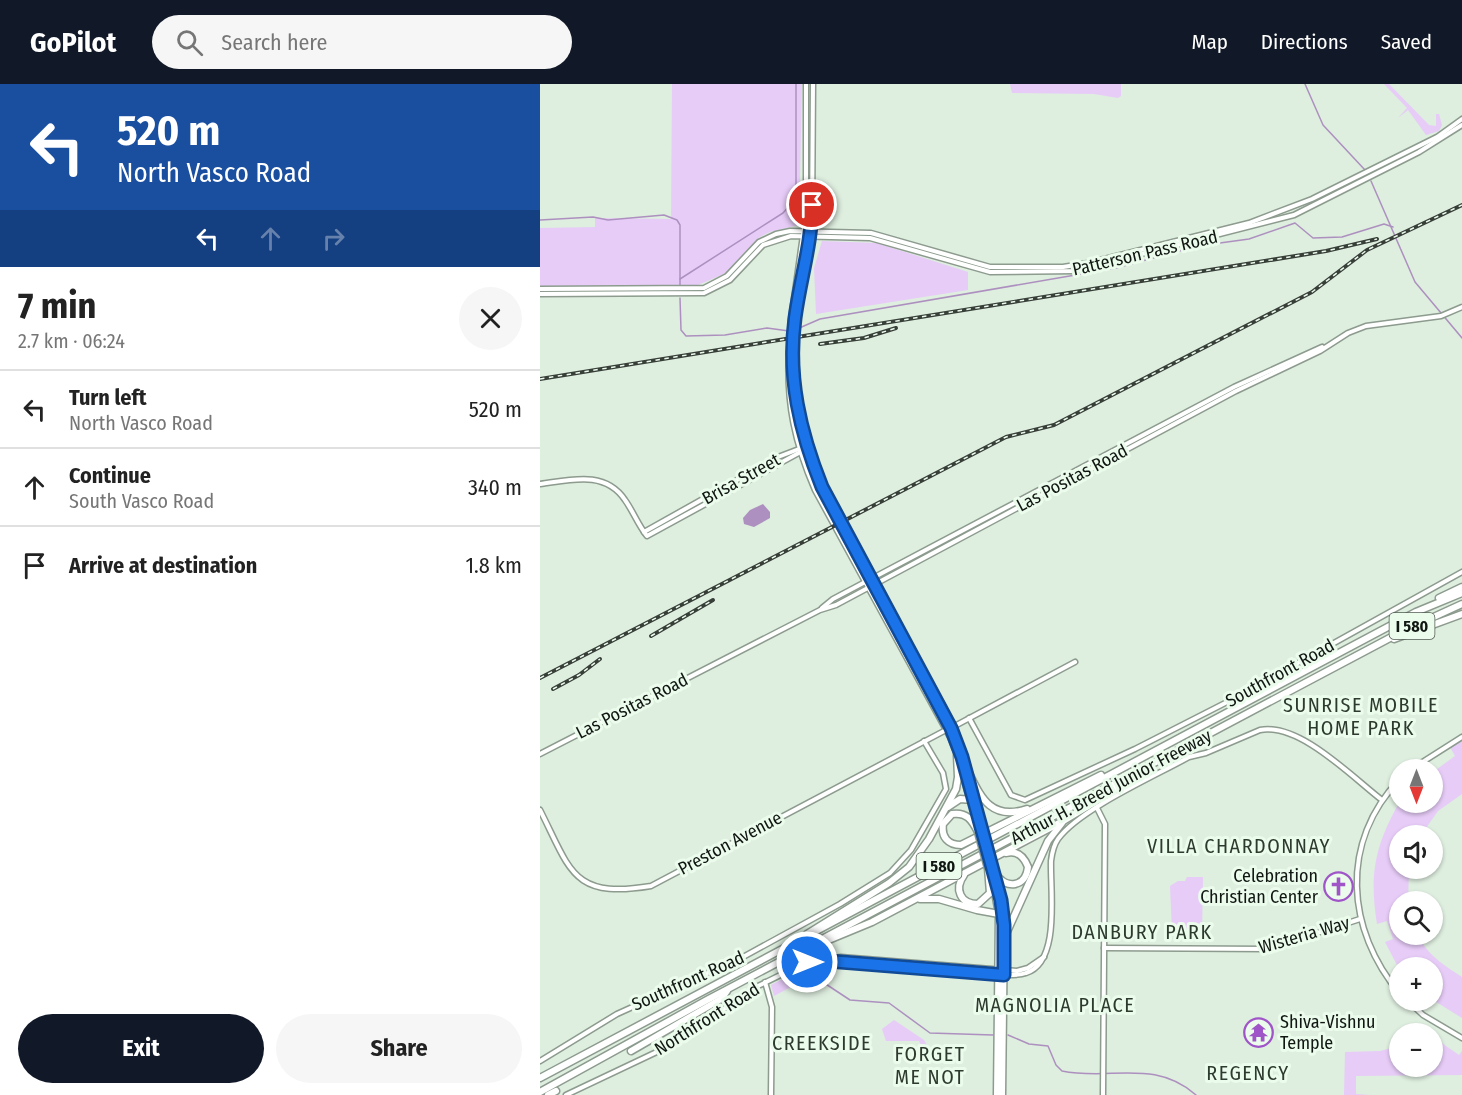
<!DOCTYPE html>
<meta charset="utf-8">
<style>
:root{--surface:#fff;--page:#f6f6f6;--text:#222;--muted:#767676;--line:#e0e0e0;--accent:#111827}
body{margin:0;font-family:"Fira Sans Condensed",sans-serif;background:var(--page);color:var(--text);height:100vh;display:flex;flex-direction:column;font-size:22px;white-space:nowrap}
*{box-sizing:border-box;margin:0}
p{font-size:20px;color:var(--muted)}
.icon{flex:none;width:33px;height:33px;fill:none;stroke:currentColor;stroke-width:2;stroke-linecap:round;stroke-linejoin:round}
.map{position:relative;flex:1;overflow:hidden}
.panel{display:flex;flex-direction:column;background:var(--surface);width:540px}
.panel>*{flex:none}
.hud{background:#1a4fa0;color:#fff;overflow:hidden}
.needle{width:39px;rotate:180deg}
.buttons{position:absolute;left:849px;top:675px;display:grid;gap:12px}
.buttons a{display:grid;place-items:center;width:54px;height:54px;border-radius:50%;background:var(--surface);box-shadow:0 2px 4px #0004;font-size:30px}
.pin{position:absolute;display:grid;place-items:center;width:51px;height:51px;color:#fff;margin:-26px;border:3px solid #fff;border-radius:50%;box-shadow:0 2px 6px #0007}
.me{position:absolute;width:66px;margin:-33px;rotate:90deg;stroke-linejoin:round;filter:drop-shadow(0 0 4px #0008)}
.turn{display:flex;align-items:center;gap:21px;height:126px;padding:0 18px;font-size:27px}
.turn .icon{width:78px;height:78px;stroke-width:2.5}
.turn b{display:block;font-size:42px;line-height:51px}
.lanes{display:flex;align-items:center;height:57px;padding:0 18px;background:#0003;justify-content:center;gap:30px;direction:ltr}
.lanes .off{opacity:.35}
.round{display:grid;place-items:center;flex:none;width:63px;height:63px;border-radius:32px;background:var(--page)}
.headline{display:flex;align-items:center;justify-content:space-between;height:102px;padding:0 18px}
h1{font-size:36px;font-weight:700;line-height:45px}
.cta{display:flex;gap:12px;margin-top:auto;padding:12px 18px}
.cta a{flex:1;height:69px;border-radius:36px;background:var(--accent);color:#fff;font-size:24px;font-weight:700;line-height:69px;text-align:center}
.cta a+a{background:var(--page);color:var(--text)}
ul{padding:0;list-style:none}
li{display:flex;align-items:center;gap:18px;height:78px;padding:0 18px;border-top:2px solid var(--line)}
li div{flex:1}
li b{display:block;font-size:22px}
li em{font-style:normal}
header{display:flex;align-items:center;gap:36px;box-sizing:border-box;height:84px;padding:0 30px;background:var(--accent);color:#fff}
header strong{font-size:28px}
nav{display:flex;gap:33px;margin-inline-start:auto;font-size:21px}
.search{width:420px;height:54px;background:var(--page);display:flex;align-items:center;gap:15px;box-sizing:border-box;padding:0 21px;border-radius:33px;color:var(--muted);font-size:22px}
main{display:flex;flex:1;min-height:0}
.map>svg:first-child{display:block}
.green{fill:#e7ccf8}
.water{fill:#ad90bf}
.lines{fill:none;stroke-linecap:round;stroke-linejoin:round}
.stream{stroke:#ad90bf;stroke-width:1.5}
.secondary-casing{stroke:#8c9b8e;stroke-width:7}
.highway-casing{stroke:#8c9b8e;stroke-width:9}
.secondary{stroke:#fff;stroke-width:4}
.highway{stroke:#fff;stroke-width:6}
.rail-casing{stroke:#373f38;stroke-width:4}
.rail{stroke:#ebfbec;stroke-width:1.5;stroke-dasharray:4.5;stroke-linecap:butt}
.secondary-bridge-casing{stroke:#8c9b8e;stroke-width:7;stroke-linecap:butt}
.highway-bridge-casing{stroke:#8c9b8e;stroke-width:9;stroke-linecap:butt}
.secondary-bridge{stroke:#fff;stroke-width:4}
.highway-bridge{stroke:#fff;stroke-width:6}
.route-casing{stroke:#114b97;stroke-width:15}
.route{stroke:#1a73e8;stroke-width:10}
.labels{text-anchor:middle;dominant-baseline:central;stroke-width:6;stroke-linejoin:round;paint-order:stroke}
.shield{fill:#ebfbec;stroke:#525b53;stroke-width:1.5}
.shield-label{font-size:16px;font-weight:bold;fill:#101611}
.street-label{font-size:18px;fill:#101611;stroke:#ebfbec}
.poi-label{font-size:18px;fill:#101611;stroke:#ebfbec;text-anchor:end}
.neighbourhood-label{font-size:20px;letter-spacing:1.5px;fill:#2d3a2e;stroke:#ebfbec}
</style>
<header>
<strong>GoPilot</strong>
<div class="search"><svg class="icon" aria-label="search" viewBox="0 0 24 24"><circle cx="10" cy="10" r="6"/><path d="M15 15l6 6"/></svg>Search here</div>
<nav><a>Map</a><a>Directions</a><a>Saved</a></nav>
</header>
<main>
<section class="panel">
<div class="hud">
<div class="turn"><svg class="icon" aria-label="left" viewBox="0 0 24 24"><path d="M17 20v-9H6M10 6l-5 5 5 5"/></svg><div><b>520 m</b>North Vasco Road</div></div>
<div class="lanes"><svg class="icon" aria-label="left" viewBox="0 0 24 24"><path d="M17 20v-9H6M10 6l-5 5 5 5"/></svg><svg class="icon off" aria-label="ahead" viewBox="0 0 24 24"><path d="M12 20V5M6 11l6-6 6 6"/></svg><svg class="icon off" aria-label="right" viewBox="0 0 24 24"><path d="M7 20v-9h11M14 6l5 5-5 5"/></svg></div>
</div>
<div class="headline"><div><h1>7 min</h1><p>2.7 km · 06:24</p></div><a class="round"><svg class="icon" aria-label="close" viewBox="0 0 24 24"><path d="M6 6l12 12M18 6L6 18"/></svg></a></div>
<ul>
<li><svg class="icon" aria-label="left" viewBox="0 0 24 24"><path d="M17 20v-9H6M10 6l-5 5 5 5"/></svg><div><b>Turn left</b><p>North Vasco Road</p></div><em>520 m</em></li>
<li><svg class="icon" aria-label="ahead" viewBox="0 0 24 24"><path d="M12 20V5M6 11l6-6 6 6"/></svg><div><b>Continue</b><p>South Vasco Road</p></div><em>340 m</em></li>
<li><svg class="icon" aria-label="arrive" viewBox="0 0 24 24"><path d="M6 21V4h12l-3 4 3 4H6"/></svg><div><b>Arrive at destination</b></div><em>1.8 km</em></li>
</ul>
<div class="cta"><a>Exit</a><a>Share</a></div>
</section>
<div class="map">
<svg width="922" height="1011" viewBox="0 0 922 1011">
<rect width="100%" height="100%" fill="#deeedf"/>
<!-- green -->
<g class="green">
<path d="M132,0h130l-3,141 -29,7 -10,5 -36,37 -26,11 -158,1v-58l55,-1v-9l76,1z"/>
<path d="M470,0h111v12l-3,2 -24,-4 -82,-1z"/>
<path d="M844,0h5l40,41 7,1v-12h3l3,11 -3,6 -13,4 -18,-25 -10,8 9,-10z"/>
<path d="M282,157l55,2 91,29v18l-152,24 -2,-46z"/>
<path d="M922,657v53l-24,17 -17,24 -21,1v32l9,1 -1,32 -8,1v32l18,1c9,20 26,30 44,42v41l-29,-18 -1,-32h-33l-2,-3 -12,-23 8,-3 -6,-18 -10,3c-8,-50 -2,-78 22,-121l33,-1 1,-30 22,-16 -5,-9z"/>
<path d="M647,793h16l-1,57 -30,-1 -2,-47 8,-5h7z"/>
<path d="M260,886l11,7 -1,8 -21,3 -15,8 -3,-11z"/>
<path d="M354,936l30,20 3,5 -5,2 -3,-6h-33l-4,-12z"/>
<path d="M893,953l26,18 3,-4v24l-106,1v18l14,1h-26l1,-43 35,-1 19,-5 1,20h32z"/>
</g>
<!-- water -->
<path class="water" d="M223,420l7,8v6l-16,9 -10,-3 -1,-6 7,-8z"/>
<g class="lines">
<!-- stream -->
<g class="stream">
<path d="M765,0l18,41 42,45"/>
<path d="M831,97l44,101 47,56"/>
<path d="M0,136l53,-3 15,3 56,-5 13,5 3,5v61"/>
<path d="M140,195l103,-66 8,-9 5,-14v-106"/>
<path d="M140,214l1,32 5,6 39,-1 42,-7 22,3"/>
<path d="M257,245l23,-10 296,-51 82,-22 51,-7 46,-16 18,15 29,-1 42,-13 9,3"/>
<path d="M263,885l47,31 39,3 41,30 63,2"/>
<path d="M468,951l21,9 19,2 8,19 6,6c48,10 92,-13 134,24"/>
</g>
<defs>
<g id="secondary">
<path d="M0,205l164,-1 23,-12 32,-34 17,-8 14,-3 81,2 119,34h73l25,-4 161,-40 63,-24 125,-62 25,-18"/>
<path d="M0,210l164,-1 26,-13 33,-35 28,-9 79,2 120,34 85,-1 219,-56 125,-63 43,-27"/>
<path d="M255,235l17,-99 1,-136"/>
<path d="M251,236l15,-106v-130"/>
<path d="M249,268c-3,51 6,92 26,138l135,247 7,18"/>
<path d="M252,268c2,48 12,91 30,135l129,241 13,36"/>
<path d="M0,400c31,-4 65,-14 85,16 8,11 13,25 22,36l159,-87"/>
<path d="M104,448l134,-75 21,-8"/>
<path d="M282,524l11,-9 401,-212 88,-40"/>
<path d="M429,634l42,77 14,5 110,-51 100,-51 227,-126"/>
<path d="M411,644l124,-66"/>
<path d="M0,670l280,-144 16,-5 400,-214 84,-40 28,-18 18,-7 75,-10 21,-9"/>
<path d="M419,678l10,36"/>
<path d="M870,686l52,-33"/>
<path d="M426,687l7,29"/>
<path d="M860,695c-61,63 -54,151 0,215"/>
<path d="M557,724l8,16 -2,271"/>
<path d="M0,726c31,61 32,89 111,76l295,-156"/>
<path d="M564,864l164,1 92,-30"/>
<path d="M276,876l182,15c9,0 20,1 28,-2 35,-11 24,-82 25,-112 1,-8 2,-15 7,-22 22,-30 97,-63 131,-82l17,-4 54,-23c39,-8 92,47 122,70"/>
<path d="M225,898l7,25 -1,88"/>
<path d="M867,916l16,15 39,23"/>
<path d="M0,977l77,-47 126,-57 97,-53 50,-31 21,-23 35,-61 -3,-16 -19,-32"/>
<path d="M26,1011l97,-46 29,-17 60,-43 55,-27 34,-5 176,14 11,-3 16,-11"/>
</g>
<g id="highway">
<path d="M899,514l23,-11"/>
<path d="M854,555l68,-25"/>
<path d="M423,678c15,26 22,61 64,47"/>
<path d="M408,723l12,-8 13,1 8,30"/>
<path d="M438,748c-6,-12 -11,-20 -26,-18l-9,10c-2,13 5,21 18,21l140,-70"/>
<path d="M451,782l13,59 -2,170"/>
<path d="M456,790c10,16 30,13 32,-7 -4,-10 -10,-17 -22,-14"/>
<path d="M424,791c-10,14 -4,29 14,29l12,-11 -2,-25"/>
<path d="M455,808l4,22 -2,181"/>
<path d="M380,815h19l38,11 22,4"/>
<path d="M267,850l82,-51 20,-16 20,-28 27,-50 2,-12 -1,-22"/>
<path d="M466,850l42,-93 14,-18"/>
<path d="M286,857l46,-19 193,-102 75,-45"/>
<path d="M91,967l90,-52 6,-8"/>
<path d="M0,994l876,-466 46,-19"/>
<path d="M0,1008l167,-92 696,-369 59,-27"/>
<path d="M8,1011l8,-4"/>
</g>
</defs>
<!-- secondary casing -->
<use href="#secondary" class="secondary-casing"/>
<!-- highway casing -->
<use href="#highway" class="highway-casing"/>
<!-- secondary -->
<use href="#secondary" class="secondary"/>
<!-- highway -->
<use href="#highway" class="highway"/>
<defs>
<g id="rail">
<path d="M280,260l44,-6 32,-10"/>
<path d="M0,295l786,-128 51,-12"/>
<path d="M111,552l62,-36"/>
<path d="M0,594l466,-241 48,-12 258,-133 55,-42 95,-45"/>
<path d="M13,605l26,-14 21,-16"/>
</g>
</defs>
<!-- rail casing -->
<use href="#rail" class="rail-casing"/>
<!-- rail -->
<use href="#rail" class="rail"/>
<defs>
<g id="secondary-bridge">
<path d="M249,268l2,-32"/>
<path d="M252,268l3,-33"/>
</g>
<path id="highway-bridge" d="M438,748l10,36"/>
</defs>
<!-- secondary-bridge casing -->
<use href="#secondary-bridge" class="secondary-bridge-casing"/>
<!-- highway-bridge casing -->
<use href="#highway-bridge" class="highway-bridge-casing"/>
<!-- secondary-bridge -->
<use href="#secondary-bridge" class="secondary-bridge"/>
<!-- highway-bridge -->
<use href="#highway-bridge" class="highway-bridge"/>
</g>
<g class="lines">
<defs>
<path id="route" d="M267,878l9,-2 188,15v-50l-3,-25 -39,-143 -11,-29 -129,-241c-22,-55 -35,-110 -27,-169 5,-38 17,-75 17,-113"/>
</defs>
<!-- route casing -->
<use href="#route" class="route-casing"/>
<!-- route -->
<use href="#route" class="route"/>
</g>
<!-- icons -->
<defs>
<symbol id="church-ring" viewBox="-11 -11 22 22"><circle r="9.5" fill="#ebfbec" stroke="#9f55c8" stroke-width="1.5"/><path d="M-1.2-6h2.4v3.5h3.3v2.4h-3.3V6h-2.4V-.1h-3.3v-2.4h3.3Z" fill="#9f55c8"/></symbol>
<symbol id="temple-ring" viewBox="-11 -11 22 22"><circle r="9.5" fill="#ebfbec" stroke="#9f55c8" stroke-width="1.5"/><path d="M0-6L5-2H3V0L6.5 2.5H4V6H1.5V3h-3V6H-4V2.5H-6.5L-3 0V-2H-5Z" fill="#9f55c8"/></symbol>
</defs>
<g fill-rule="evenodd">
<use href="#church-ring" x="782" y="786" width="33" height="33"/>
<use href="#temple-ring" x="702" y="932" width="33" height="33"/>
</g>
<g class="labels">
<!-- shield labels -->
<g class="shield">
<rect x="849.5" y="529" width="45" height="26" rx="4.5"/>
<rect x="376.5" y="769" width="45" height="26" rx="4.5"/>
</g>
<g class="shield-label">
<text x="872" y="542">I 580</text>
<text x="399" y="782">I 580</text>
</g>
<!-- street labels -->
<g class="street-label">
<text transform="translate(605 169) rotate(-13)">Patterson Pass Road</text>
<text transform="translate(532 394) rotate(-28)">Las Positas Road</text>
<text transform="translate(201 395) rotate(-29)">Brisa Street</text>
<text transform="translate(740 589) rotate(-29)">Southfront Road</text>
<text transform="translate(92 622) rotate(-27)">Las Positas Road</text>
<text transform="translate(571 703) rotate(-28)">Arthur H. Breed Junior Freeway</text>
<text transform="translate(190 759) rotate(-28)">Preston Avenue</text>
<text transform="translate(764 851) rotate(-16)">Wisteria Way</text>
<text transform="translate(148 897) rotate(-24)">Southfront Road</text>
<text transform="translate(167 935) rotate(-32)">Northfront Road</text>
</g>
<!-- poi labels -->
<g class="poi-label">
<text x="778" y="792">Celebration<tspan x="778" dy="21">Christian Center</tspan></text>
<text x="740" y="938" text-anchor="start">Shiva-Vishnu<tspan x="740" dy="21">Temple</tspan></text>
</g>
<!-- neighbourhood labels -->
<g class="neighbourhood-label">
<text x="821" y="621">SUNRISE MOBILE<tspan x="821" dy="23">HOME PARK</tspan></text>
<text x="699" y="762">VILLA CHARDONNAY</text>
<text x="602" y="848">DANBURY PARK</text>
<text x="515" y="921">MAGNOLIA PLACE</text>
<text x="282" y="959">CREEKSIDE</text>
<text x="390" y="970">FORGET<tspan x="390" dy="23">ME NOT</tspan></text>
<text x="708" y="989">REGENCY</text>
</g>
</g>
</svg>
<div class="buttons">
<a><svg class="needle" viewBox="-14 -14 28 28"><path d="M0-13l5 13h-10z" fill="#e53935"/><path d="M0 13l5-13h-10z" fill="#767676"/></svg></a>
<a><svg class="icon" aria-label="sound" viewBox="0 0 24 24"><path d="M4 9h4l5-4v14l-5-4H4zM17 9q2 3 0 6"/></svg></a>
<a><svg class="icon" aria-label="search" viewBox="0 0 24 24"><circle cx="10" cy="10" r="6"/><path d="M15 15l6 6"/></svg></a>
<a>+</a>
<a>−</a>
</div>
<div class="pin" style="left:272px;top:121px;background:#d93025"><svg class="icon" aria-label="arrive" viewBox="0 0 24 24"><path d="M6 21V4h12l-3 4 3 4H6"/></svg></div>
<svg class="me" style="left:267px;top:878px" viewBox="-20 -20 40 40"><circle r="17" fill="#1a73e8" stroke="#fff" stroke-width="3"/><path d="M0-11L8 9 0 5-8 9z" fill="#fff"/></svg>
</div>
</main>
